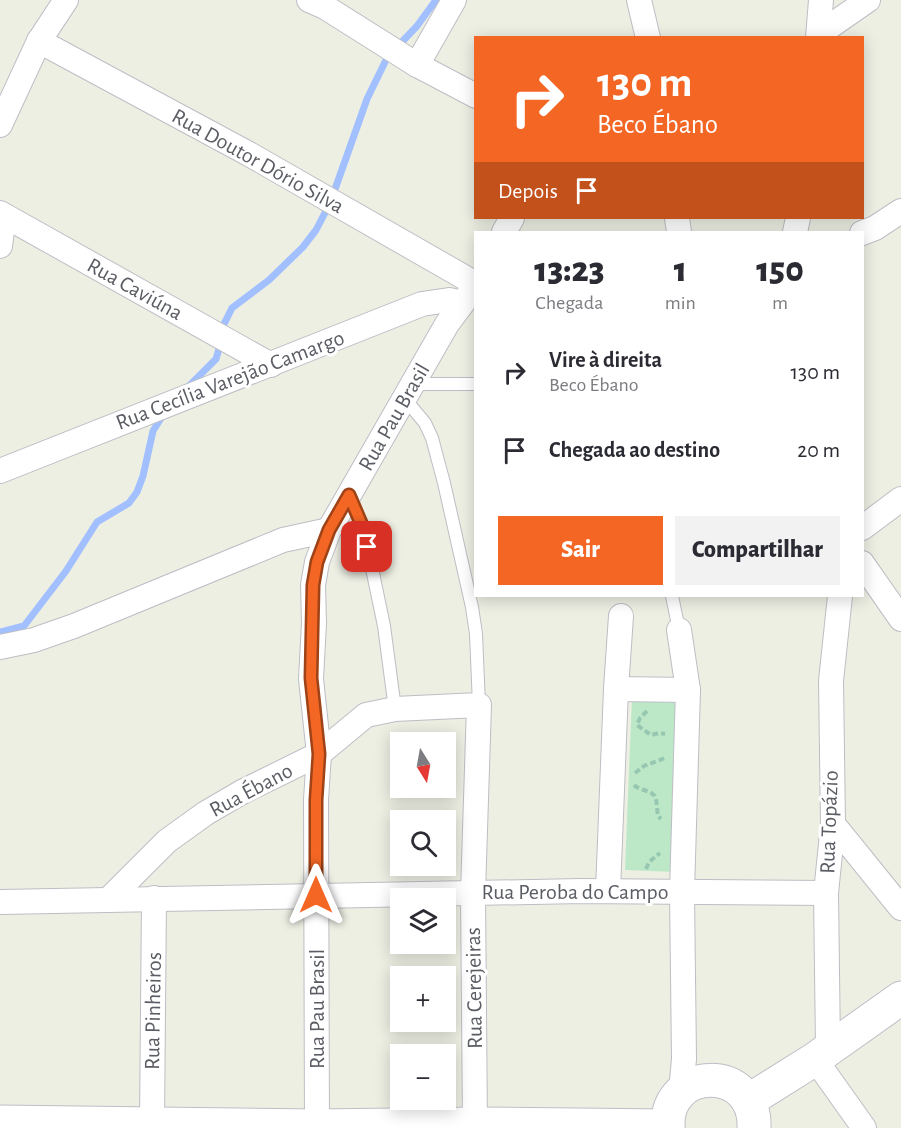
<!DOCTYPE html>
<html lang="pt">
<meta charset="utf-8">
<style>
:root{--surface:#fff;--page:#f2f2f3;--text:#2b2b33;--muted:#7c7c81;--accent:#f36624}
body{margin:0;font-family:"Alegreya Sans",sans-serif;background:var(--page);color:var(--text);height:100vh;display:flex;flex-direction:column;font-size:22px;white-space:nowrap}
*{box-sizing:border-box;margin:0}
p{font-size:20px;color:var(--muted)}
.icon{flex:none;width:33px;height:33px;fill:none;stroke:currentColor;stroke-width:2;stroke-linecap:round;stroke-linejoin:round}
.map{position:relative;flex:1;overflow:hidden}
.side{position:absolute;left:474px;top:231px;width:390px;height:366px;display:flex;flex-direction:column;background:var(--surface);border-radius:0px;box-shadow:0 3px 15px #0003}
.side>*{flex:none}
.top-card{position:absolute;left:474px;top:36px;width:390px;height:183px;border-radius:0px;box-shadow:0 3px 15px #0003;background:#f36624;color:#fff;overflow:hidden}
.needle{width:39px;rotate:169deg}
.tools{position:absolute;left:390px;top:732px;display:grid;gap:12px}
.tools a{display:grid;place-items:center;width:66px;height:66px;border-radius:0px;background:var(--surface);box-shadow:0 3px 15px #0003;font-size:30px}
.pin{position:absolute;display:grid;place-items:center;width:51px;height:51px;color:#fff;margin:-26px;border-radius:12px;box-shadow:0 3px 9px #0006}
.me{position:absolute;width:66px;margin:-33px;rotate:0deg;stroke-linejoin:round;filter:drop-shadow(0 0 4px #0008)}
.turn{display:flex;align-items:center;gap:21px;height:126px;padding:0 24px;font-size:27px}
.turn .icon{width:78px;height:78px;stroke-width:2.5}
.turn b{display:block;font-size:42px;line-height:51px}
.then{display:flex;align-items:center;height:57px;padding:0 24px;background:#0003;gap:12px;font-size:22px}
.eta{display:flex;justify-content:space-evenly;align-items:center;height:102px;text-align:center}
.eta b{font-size:36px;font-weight:800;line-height:42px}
.action{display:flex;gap:12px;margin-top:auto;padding:12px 24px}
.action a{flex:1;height:69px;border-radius:0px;background:var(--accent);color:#fff;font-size:24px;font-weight:800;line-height:69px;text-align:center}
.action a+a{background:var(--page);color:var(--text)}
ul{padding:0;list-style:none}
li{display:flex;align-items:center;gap:18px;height:78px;padding:0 24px}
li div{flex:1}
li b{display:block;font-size:22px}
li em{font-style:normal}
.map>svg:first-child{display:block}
.green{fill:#bde8c8}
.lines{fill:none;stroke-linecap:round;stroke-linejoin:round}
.stream{stroke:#a2c0ff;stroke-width:7}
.lane-casing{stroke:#bdbec5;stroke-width:14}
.street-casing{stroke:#bdbec5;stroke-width:26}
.secondary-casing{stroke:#bdbfc7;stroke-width:35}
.path{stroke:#96c8b1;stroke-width:4;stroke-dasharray:6 3;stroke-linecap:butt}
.lane{stroke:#fff;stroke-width:12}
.street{stroke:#fff;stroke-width:24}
.secondary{stroke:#fff;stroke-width:33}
.route-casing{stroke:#9e4217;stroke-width:15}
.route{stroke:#f36624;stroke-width:10}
.labels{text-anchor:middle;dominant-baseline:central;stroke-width:6;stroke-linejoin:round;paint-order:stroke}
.street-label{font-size:22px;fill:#5b5d64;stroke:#fff}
</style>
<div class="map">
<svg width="901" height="1128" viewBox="0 0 901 1128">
<rect width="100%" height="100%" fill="#eeefe3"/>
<!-- green -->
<path class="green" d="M632,697l50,3 -7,172 -50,-2z"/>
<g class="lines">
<!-- stream -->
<g class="stream">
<path d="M399,45l18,-19 19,-26"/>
<path d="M334,192l33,-93 18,-37"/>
<path d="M222,328l10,-20 37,-28 34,-33 13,-17 12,-23"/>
<path d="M188,387l28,-28 5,-17"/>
<path d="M0,632l24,-6 42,-55 31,-49 32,-19 8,-11 6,-16 10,-45 10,-16"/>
</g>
<defs>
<g id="lane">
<path d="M413,384h63"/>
<path d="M405,399l20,24 7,15 12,45 28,124 4,27 3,71"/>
<path d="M349,496l15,34 20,96 11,83"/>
<path d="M672,596l7,34"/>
</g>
<g id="street">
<path d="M309,0l16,7 92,58 59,31"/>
<path d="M639,0l9,38"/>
<path d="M819,34l49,-34"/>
<path d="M818,38l3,-38"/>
<path d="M39,41l210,113 227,130"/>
<path d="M417,65l37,-65"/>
<path d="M0,125l39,-84 27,-41"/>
<path d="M0,213l271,152"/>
<path d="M677,218l2,14"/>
<path d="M504,232l8,-14"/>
<path d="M795,232l3,-14"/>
<path d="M862,233l13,-5 26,-17"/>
<path d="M0,246l4,-30"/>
<path d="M0,471l422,-167 27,-4 13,3"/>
<path d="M862,528l39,-29"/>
<path d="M862,563l39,56"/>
<path d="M679,630l9,60 -6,202 2,167 -3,32"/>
<path d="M0,647l34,-7 40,-14 209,-86 46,-10"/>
<path d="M616,689l72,1"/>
<path d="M833,824l68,84"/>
<path d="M608,891l8,-202 5,-73"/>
<path d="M109,899l58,-58 39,-28 36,-21 77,-38 47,-39 29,-6 84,-4 -6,188 2,235"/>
<path d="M0,902l581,-11 245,2"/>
<path d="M828,1048l-2,-155 7,-69 -2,-143 9,-85"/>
<path d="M815,1059l49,69"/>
<path d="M152,1124l2,-226"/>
<path d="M317,1128l-1,-328 3,-46 -8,-75 3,-56 -1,-38 4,-23 12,-32 20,-35 98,-171 29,-39"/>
</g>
<g id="secondary">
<path d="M748,1101l67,-42 86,-61"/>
<path d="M0,1122l317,4 158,-2 193,2"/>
<path d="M668,1128c-4,-63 89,-64 86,0"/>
</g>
</defs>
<!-- lane casing -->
<use href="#lane" class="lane-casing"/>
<!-- street casing -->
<use href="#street" class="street-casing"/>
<!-- secondary casing -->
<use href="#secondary" class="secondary-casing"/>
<!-- path -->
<g class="path">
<path d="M647,711l-7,7 -3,7 14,10 8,-2 6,1"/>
<path d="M635,773l9,-7 21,-8"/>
<path d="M634,785c6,6 20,5 22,14 1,5 1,11 2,17l3,3"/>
<path d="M646,869l3,-7 11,-9"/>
</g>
<!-- lane -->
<use href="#lane" class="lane"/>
<!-- street -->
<use href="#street" class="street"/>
<!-- secondary -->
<use href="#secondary" class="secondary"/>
</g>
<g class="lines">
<defs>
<path id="route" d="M316,895v-95l3,-46 -8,-76 2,-93 4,-23 12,-32 20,-35 15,35 3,17"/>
</defs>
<!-- route casing -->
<use href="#route" class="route-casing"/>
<!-- route -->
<use href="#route" class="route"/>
</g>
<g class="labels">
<!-- street labels -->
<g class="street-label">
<text transform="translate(258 161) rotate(29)">Rua Doutor Dório Silva</text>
<text transform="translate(135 289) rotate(29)">Rua Caviúna</text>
<text transform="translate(230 380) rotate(-21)">Rua Cecília Varejão Camargo</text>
<text transform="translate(394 417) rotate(-60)">Rua Pau Brasil</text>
<text transform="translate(251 790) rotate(-28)">Rua Ébano</text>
<text transform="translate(829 822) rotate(-88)">Rua Topázio</text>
<text x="575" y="892">Rua Peroba do Campo</text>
<text transform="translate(474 988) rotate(-91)">Rua Cerejeiras</text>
<text transform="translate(317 1009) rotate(-90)">Rua Pau Brasil</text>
<text transform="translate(153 1011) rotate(-89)">Rua Pinheiros</text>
</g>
</g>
</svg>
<div class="tools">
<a><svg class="needle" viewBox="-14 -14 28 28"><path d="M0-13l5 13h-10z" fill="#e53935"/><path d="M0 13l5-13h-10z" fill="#7c7c81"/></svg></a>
<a><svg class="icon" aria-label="search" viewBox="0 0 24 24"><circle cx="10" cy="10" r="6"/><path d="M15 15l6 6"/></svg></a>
<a><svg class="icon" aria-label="layers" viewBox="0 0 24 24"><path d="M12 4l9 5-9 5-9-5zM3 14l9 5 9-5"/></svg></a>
<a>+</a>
<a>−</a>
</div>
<div class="pin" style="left:367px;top:547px;background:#d93025"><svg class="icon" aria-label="arrive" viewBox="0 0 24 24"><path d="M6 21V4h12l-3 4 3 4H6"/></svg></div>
<svg class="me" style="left:316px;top:895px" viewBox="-20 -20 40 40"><path d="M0-17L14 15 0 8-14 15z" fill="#f36624" stroke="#fff" stroke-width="4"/></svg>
<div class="top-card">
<div class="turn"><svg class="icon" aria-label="right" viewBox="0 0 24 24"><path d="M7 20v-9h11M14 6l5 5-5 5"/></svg><div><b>130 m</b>Beco Ébano</div></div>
<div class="then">Depois<svg class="icon" aria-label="arrive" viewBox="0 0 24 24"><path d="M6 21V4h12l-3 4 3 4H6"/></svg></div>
</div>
<section class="side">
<div class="eta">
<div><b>13:23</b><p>Chegada</p></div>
<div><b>1</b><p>min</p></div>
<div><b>150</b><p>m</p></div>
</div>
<ul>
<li><svg class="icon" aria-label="right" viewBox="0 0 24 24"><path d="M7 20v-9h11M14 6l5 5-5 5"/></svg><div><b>Vire à direita</b><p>Beco Ébano</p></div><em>130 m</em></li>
<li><svg class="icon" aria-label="arrive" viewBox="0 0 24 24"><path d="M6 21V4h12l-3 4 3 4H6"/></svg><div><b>Chegada ao destino</b></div><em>20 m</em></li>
</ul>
<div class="action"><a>Sair</a><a>Compartilhar</a></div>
</section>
</div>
